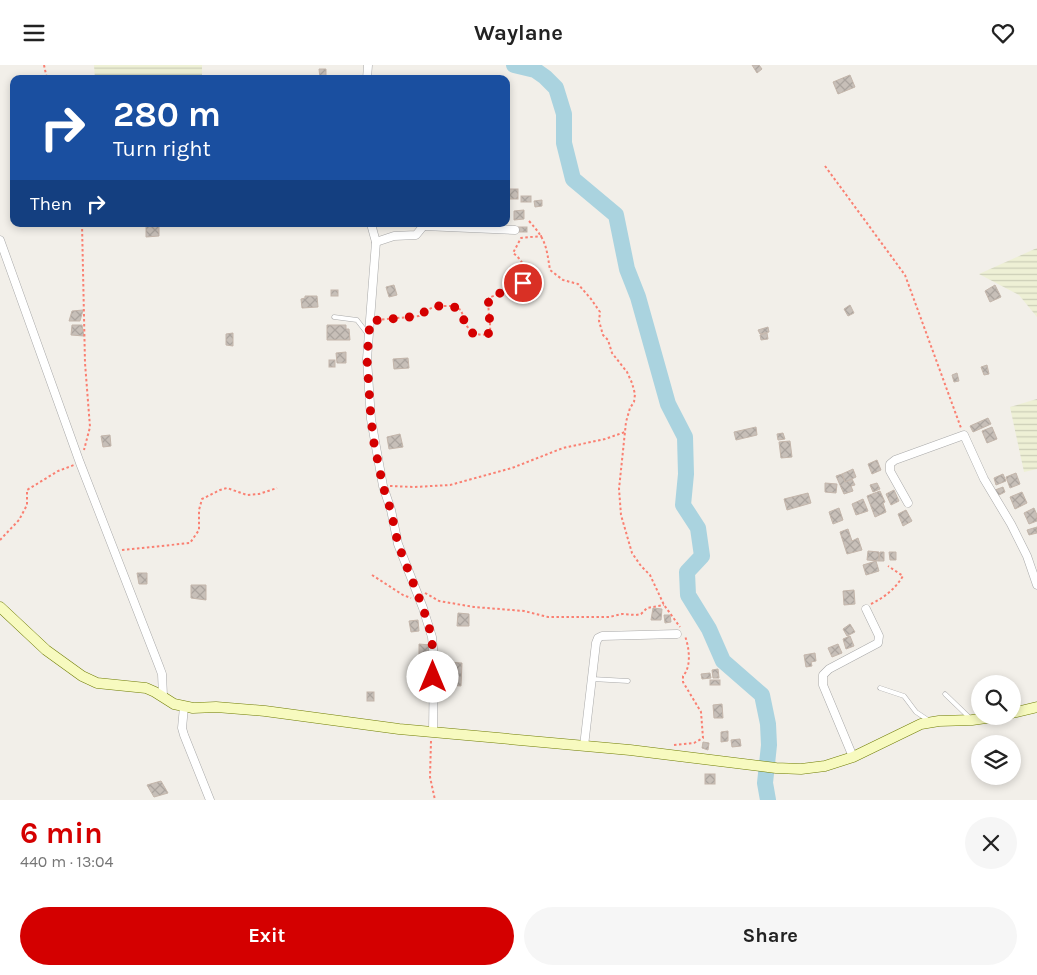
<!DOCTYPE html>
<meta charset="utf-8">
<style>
:root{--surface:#fff;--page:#f6f6f6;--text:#222;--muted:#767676;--accent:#d40000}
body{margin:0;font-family:Karla,sans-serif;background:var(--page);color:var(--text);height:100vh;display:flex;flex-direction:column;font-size:19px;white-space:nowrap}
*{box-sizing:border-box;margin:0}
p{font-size:16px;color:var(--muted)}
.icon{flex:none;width:28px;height:28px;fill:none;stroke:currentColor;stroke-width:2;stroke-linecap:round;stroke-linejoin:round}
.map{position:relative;height:735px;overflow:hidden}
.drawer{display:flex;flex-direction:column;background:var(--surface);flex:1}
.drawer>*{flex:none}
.guide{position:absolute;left:10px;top:10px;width:500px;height:152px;border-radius:10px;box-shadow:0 2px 8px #0003;background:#1a4fa0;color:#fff;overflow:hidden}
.buttons{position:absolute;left:971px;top:610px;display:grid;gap:10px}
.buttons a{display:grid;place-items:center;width:50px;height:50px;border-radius:50%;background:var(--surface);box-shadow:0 2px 8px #0003;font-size:25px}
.pin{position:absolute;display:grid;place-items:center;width:42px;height:42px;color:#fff;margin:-21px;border:2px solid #fff;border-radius:50%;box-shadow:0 1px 5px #0007}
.me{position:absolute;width:55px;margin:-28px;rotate:0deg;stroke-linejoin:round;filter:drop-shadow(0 0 4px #0008)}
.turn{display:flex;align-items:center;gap:18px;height:105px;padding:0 20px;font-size:22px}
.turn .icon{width:65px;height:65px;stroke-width:2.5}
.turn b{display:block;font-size:35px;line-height:42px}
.then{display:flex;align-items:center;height:48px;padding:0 20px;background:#0003;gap:10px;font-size:19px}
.round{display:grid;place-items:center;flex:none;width:52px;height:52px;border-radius:26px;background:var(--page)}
.headline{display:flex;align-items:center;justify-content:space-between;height:85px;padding:0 20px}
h1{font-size:30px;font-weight:700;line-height:38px;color:var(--accent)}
.primary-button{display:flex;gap:10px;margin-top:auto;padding:10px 20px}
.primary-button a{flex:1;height:58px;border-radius:30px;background:var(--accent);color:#fff;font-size:20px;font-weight:700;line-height:58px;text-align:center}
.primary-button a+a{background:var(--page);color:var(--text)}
header{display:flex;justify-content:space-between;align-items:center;height:65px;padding:0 20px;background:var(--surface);font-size:22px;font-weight:700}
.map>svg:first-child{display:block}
.farmland{fill:url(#farmland-rules)}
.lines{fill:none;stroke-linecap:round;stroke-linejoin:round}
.river{stroke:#aad3df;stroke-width:16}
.building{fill:url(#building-cross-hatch);stroke:#c4b6ab}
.lane-casing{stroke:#a9a9a9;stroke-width:5}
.street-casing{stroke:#a9a9a9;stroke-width:9}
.secondary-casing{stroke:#707d05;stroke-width:11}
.path{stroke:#fa8072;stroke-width:2;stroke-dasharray:2.5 2.5;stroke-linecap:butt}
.lane{stroke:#fff;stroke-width:4}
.street{stroke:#fff;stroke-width:8}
.secondary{stroke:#f7fabf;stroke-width:10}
.route{stroke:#d40000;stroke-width:9;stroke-dasharray:0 16.2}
</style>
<header><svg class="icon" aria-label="menu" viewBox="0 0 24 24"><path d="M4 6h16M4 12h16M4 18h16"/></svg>Waylane<svg class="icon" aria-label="heart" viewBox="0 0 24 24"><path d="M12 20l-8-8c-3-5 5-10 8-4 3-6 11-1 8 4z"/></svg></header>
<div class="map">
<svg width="1037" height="735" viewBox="0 0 1037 735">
<defs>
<pattern id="farmland-rules" width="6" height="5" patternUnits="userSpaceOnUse" patternTransform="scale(1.25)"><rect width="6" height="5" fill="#eef0d5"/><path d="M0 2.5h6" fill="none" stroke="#ccceb7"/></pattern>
<pattern id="building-cross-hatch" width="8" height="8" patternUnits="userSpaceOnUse" patternTransform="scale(1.25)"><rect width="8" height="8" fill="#c7bfb8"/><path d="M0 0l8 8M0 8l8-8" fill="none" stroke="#aba49e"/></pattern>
</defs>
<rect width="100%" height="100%" fill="#f2efe9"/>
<!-- farmland -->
<g class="farmland">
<path d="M94,0h108v14h-107z"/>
<path d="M1037,183v69l-18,-22 -40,-21z"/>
<path d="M1037,334v70l-13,3 -14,-65z"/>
</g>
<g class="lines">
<!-- river -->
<path class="river" d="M514,0l21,5 10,7 11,11 8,26v29l9,36 43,36 11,54 11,28 30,107 17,33 1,37 -3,31 15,23 4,28 -15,16 1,23 21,34 14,32 39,34 6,29 1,21 -4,38 3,17"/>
</g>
<!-- building -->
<g class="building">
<path d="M752,0h7l3,4 -5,4z"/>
<path d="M319,4h7v9h-6z"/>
<path d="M850,10l5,12 -17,7 -5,-12z"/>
<rect x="509" y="124" width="9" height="10"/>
<rect x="521" y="131" width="10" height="6"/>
<path d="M542,135v6l-7,1 -1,-6z"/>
<path d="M524,145v9l-10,1v-9z"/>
<path d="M146,159h13v12l-13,1z"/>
<rect x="518" y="162" width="9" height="5"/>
<path d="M394,220l3,10 -8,2 -3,-10z"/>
<path d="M995,220l6,12 -11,5 -5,-11z"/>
<rect x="331" y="225" width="7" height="6"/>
<path d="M305,231h12l1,11 -16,1 -1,-9 4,-1z"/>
<path d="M850,240l4,8 -6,3 -4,-7z"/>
<path d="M83,245l-3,11h-11l3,-10z"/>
<path d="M72,260h10l2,11 -13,-1z"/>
<path d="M327,260h19v4h3l1,11h-23z"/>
<path d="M768,262l1,5 -9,2 -2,-4z"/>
<path d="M233,268v13l-7,-1v-11z"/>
<path d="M767,268l1,6 -7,1 -1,-5z"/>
<path d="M346,287v11h-9l-1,-10z"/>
<path d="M408,293l1,10 -15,1 -1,-10z"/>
<rect x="329" y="295" width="6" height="7"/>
<path d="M987,300l2,9 -5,1 -3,-8z"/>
<path d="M957,308l2,8 -5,1 -2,-7z"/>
<path d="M988,353l3,6 -18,8 -3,-6z"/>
<path d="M756,362l1,8 -21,5 -2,-8z"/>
<path d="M992,362l5,12 -10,4 -5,-12z"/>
<path d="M783,368l2,6 -7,1 -1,-6z"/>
<path d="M400,369l3,13 -14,2 -2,-12z"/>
<path d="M110,370l1,11 -8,1 -2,-11z"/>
<path d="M790,376l2,16 -11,1 -2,-16z"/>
<path d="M877,395l4,10 -9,4 -4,-10z"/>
<path d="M853,404l3,8 -11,5 -3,-8z"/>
<path d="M1016,408l4,11 -10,4 -4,-11z"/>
<path d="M842,409l3,8 7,-3 3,6 -4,1 2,5 -9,3 -8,-18z"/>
<path d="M1003,409l3,7 -10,4 -2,-7z"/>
<path d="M825,418l12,1 -1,9 -11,-1z"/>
<path d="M877,418l3,6 -7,3 -3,-7z"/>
<path d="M1003,422l2,5 -8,4 -2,-6z"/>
<path d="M894,425l5,11 -8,4 -5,-11z"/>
<path d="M880,426l5,11 -2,1 3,9 -11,5 -8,-21z"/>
<path d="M1022,427l5,11 -12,6 -5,-12z"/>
<path d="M808,428l3,10 -24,7 -3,-11z"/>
<path d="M863,434l5,12 -12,4 -4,-11z"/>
<path d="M839,443l4,12 -10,4 -4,-12z"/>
<path d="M1034,443l3,7v6l-8,3 -5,-11z"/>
<path d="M906,445l6,11 -9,5 -5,-12z"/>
<path d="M1037,462v6l-8,2 -2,-5z"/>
<path d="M848,464l4,12 6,-3 4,12 -15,4 -7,-22z"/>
<path d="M868,486l11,1v9l-12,-1z"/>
<path d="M880,487h4v9h-5z"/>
<path d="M889,487h7v8h-6z"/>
<path d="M876,496l3,10 -13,4 -3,-10z"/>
<path d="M137,508h10v11h-8z"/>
<path d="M191,520h15v15l-15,-2z"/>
<path d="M854,525l1,14 -11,1 -1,-14z"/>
<path d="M653,543l9,1 -1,11h-10z"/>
<path d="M458,548l11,1v12h-12z"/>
<path d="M664,550h6l1,7 -6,1z"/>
<path d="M418,555l1,11 -8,1 -2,-11z"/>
<path d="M850,559l5,8 -8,4 -4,-7z"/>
<path d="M850,571l4,10 -8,3 -3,-10z"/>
<path d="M419,579l11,1v10h-11z"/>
<path d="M838,579l4,9 -10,4 -4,-9z"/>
<path d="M815,588l1,8 -5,1 1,4 -6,1 -2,-12z"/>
<path d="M448,597l14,1 -1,23 -14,-1z"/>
<path d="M718,604l1,9h-6l-1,-8z"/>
<path d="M710,608l1,5 -9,1 -1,-5z"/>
<rect x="710" y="615" width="10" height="5"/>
<rect x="367" y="627" width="7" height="9"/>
<path d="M722,639l1,14h-9l-1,-13z"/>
<path d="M728,666v10l-7,1v-10z"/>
<path d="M740,674l1,7 -9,1 -1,-7z"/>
<path d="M703,677l6,1 -1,7 -6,-2z"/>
<rect x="705" y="709" width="10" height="10"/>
<path d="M161,716l7,12 -14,4 -7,-12z"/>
</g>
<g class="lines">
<defs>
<g id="lane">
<path d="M334,252l23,3 10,13"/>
<path d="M592,614l36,2"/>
<path d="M880,623l24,8 12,16 12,8"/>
<path d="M945,629l25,24"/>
</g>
<g id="street">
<path d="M367,14l1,-14"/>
<path d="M371,159l5,18 -9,117 4,60 12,67 8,24 7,34 25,64 9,29 2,22 -1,73"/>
<path d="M424,161l91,4"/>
<path d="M0,175l80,223 79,203 3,8 1,22"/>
<path d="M376,177l18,-6 22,-1 9,-11"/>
<path d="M908,438l-18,-32v-7l5,-4 69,-25 20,44 27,45 16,32 10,29"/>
<path d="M184,642l-2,21 2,7 26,65"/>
<path d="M584,681l12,-103 2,-5 4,-2 75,-2"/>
<path d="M853,692l-30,-72v-10l6,-6 49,-26 1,-7 -13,-27"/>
</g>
<g id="secondary">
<path d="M0,542l46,43 36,26 15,7 49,5 9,4 19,12 19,4 23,-1 49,4 134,18 231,21 146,18 25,1 24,-3 28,-9 68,-33 18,-3 33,-1 28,-4"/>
<path d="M1012,648l25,-6"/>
</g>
</defs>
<!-- lane casing -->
<use href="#lane" class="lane-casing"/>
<!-- street casing -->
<use href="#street" class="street-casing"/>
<!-- secondary casing -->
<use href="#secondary" class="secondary-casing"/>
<!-- path -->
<g class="path">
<path d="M44,0l3,14"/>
<path d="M825,101l80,109 56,153"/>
<path d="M529,156c17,19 17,24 21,49l13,10 15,4 13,15 9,13 -1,9 4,14 5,5 4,13 15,19 5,11 3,11 -1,8 -4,6 -4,14 -7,67 2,26 11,38 9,13 9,9 14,30 16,22"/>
<path d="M82,159l3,139 5,64 -6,23"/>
<path d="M377,255l42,-4 8,-6 9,-4h17l8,4 5,15 6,8 10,2 8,-2c1,-12 -3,-23 -1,-35 11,-6 39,-9 36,-25 -1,-9 -5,-15 -12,-20l8,-15 21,-2"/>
<path d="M390,421l24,1 36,-2 62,-17 51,-20 42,-9 20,-7"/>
<path d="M0,475l19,-20 8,-15v-15l31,-19 16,-6"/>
<path d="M122,485l68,-7 9,-13v-20l3,-11 18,-9 7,-2 20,7 12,-1 18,-6"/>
<path d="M372,510l31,20 8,3"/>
<path d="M425,528l14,8 35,6 50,4 24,6h61l13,-3 14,1 5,-1 6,-6 17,-3"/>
<path d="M871,539c14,-7 24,-15 32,-28l-15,-10"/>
<path d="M431,676l-1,36 5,23"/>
<path d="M674,680l20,-2 9,-5 -2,-26 -18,-30v-6c9,-10 6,-29 2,-40"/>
</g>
<!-- lane -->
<use href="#lane" class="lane"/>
<!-- street -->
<use href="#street" class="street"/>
<!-- secondary -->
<use href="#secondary" class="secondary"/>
</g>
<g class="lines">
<!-- route -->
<path class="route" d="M433,612l-1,-40 -9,-29 -25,-64 -7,-33 -8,-25 -9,-43 -3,-24 -4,-60 3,-38 49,-5 8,-6 9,-4h17l7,5 6,14 6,8 10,2 8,-2c1,-12 -3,-23 -1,-35 11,-6 23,-8 34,-15"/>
</g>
</svg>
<div class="buttons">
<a><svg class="icon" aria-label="search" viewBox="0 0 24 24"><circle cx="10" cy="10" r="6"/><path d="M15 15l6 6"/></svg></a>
<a><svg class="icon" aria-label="layers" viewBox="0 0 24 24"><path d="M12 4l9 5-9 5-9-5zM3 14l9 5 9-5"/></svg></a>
</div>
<div class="pin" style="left:523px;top:218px;background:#d93025"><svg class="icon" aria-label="arrive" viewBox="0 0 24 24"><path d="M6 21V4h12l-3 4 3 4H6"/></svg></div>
<svg class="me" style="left:433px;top:612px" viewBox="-20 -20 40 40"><circle r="19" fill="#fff"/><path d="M0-13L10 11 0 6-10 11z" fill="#d40000"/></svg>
<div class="guide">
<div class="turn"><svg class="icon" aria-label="right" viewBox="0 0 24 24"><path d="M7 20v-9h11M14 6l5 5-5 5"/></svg><div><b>280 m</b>Turn right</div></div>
<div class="then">Then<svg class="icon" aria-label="right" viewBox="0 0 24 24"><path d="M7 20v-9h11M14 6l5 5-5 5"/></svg></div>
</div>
</div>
<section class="drawer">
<div class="headline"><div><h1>6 min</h1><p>440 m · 13:04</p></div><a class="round"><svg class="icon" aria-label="close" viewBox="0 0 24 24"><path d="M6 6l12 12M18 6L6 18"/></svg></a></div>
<div class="primary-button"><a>Exit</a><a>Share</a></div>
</section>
